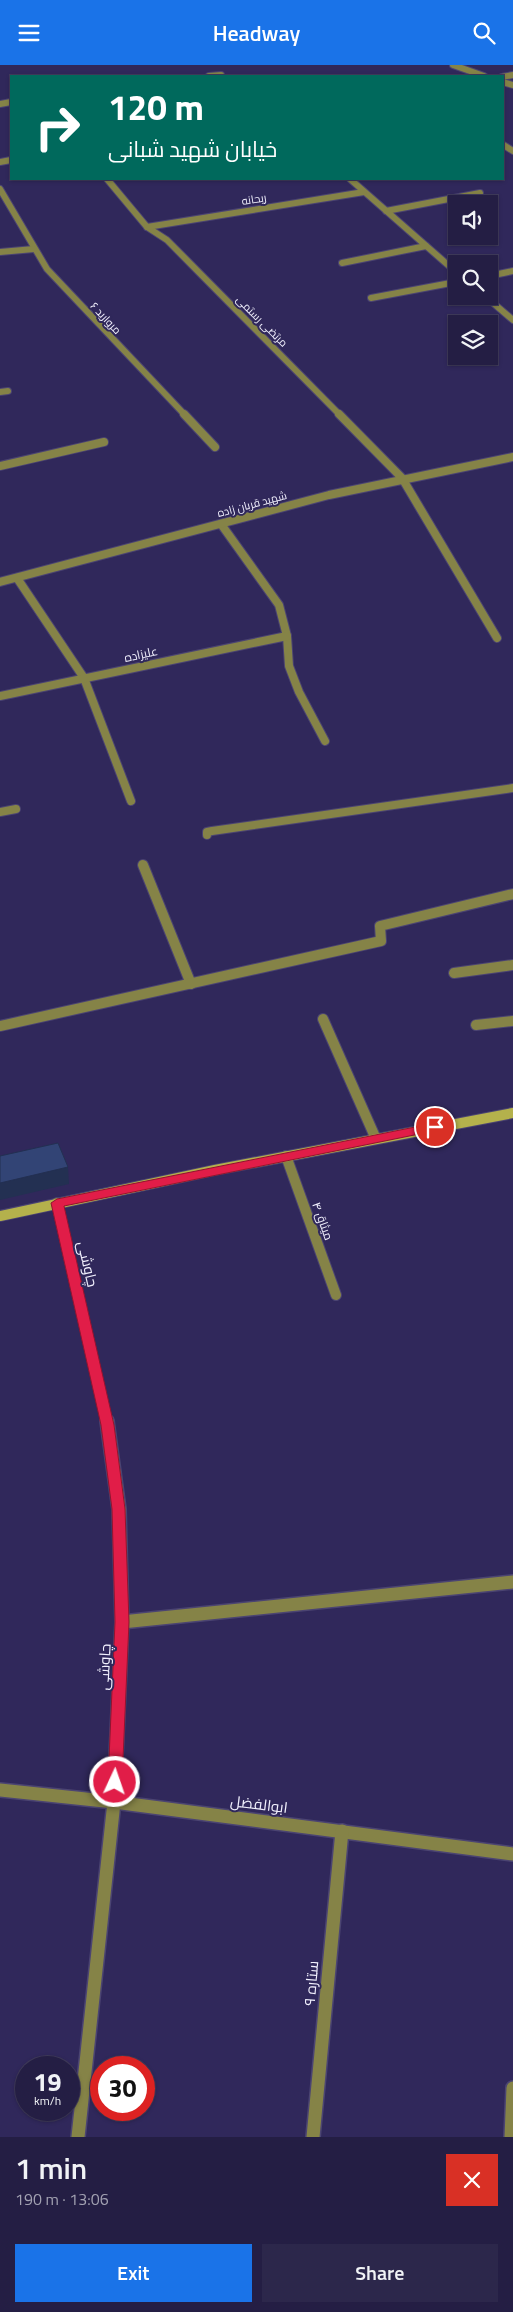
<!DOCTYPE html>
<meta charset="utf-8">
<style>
:root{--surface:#241e44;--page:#2c274b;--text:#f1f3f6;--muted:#a3a2b2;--line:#413c5d;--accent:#1a73e8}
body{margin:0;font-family:"Titillium Web",Cairo,sans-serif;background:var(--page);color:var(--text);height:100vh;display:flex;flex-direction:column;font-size:19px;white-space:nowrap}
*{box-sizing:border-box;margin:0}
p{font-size:16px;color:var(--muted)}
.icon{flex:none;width:28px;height:28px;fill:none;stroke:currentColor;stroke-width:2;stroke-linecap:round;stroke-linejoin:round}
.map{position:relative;height:2072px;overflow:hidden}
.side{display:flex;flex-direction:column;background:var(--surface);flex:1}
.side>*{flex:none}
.hud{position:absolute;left:10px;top:10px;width:494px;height:105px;border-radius:0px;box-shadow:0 1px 4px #0004,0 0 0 1px var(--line);background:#00695c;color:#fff;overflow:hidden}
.fabs{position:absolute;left:448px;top:130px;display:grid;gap:10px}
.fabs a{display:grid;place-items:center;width:50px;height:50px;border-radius:0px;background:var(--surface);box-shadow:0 1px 4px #0004,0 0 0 1px var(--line);font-size:25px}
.speed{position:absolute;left:15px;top:1991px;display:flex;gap:10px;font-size:25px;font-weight:700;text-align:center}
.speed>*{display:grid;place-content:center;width:65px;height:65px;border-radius:50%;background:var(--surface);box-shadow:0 1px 4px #0004,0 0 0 1px var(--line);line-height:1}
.speed small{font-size:12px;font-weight:400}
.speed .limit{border:8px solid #d22;background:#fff;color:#111}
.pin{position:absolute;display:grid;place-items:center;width:42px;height:42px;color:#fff;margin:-21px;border:2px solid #fff;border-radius:50%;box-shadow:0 1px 5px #0007}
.me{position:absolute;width:55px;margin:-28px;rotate:3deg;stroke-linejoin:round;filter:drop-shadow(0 0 4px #0008)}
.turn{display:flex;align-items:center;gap:18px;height:105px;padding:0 15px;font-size:22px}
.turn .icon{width:65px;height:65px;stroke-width:2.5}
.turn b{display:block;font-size:35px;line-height:42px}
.round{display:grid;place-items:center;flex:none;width:52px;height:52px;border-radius:0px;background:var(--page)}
.overview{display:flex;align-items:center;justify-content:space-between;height:85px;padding:0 15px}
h1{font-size:30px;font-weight:600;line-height:38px}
.button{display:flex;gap:10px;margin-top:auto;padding:10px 15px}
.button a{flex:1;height:58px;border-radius:0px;background:var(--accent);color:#fff;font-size:20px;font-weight:600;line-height:58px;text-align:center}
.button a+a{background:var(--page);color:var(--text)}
header{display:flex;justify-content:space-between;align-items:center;height:65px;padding:0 15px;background:var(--accent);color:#fff;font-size:22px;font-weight:600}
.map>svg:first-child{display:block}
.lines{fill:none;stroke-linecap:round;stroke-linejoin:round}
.street-far3-casing{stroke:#4b4472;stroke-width:8}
.street-far2-casing{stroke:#4b4472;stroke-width:10}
.street-far1-casing{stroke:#4b4472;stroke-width:12}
.street-casing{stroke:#4b4472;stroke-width:16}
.secondary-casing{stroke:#4b4472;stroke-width:12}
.street-far3{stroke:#858347;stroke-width:6}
.street-far2{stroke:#858347;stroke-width:8}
.street-far1{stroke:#858347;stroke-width:10}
.street{stroke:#858347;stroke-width:13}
.secondary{stroke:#b4b14c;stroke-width:10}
.shaded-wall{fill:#233052}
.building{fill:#324475;stroke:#233052}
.route{fill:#e11d48;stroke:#92132f}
.labels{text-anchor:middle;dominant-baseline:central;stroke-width:4;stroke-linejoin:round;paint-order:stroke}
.far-street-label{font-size:11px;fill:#f2f1fe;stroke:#30285b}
.street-label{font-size:12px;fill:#f2f1fe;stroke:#30285b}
.near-street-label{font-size:15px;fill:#f2f1fe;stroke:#30285b}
</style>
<header><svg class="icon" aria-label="menu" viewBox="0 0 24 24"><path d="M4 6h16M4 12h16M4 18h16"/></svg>Headway<svg class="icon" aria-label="search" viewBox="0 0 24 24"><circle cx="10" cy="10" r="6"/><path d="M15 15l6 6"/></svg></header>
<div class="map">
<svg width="513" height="2072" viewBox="0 0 513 2072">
<rect width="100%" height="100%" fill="#30285b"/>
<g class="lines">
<defs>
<g id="street-far3">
<path d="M453,0l31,11"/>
<path d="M209,11l12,-1"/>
<path d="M502,12l11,-2"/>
<path d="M502,17l11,3"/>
<path d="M0,39l11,-2"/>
<path d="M502,79l11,7"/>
<path d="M0,97l11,-2"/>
<path d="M107,114l40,48 20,13 173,175"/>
<path d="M350,114l106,93"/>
<path d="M0,124l47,80 138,146"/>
<path d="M386,146l94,-18"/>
<path d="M147,162l217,-35"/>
<path d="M0,187l34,-3"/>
<path d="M342,198l84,-17"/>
<path d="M489,211l24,-5"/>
<path d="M485,231l28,24"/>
<path d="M371,233l85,-16"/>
<path d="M0,327l8,-1"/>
</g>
<g id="street-far2">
<path d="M184,349l31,33"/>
<path d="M339,349l63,64 95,160"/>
<path d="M0,401l104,-24"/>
<path d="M221,459l58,81 8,31 2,30 10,26 26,49"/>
<path d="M17,513l67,100 47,123"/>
<path d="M0,517l329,-87 184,-38"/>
<path d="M0,631l287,-60"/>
<path d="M0,747l16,-3"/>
<path d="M207,770v-3l5,-1 301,-43"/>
</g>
<g id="street-far1">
<path d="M143,800l48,119"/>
<path d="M454,908l59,-8"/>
<path d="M323,954l53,120"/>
<path d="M476,960l37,-4"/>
<path d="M0,961l381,-85 -1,-15 133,-32"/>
<path d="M286,1091l50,139"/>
<path d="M57,1138l50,220"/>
</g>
<g id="street">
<path d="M122,1557l391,-40"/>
<path d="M0,1725l114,12 399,52"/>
<path d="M78,2072l36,-335 8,-180 -3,-113 -12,-88"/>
<path d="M313,2072l29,-306"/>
<path d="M511,2072l2,-49"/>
</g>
<path id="secondary" d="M0,1151l215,-46 298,-57"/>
</defs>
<!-- street-far3 casing -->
<use href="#street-far3" class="street-far3-casing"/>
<!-- street-far2 casing -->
<use href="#street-far2" class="street-far2-casing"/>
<!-- street-far1 casing -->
<use href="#street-far1" class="street-far1-casing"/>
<!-- street casing -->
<use href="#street" class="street-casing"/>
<!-- secondary casing -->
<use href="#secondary" class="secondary-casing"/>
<!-- street-far3 -->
<use href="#street-far3" class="street-far3"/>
<!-- street-far2 -->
<use href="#street-far2" class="street-far2"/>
<!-- street-far1 -->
<use href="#street-far1" class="street-far1"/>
<!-- street -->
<use href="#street" class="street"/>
<!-- secondary -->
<use href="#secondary" class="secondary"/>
</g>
<!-- shaded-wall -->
<path class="shaded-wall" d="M68,1102l1,17 -69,16v-17z"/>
<!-- building -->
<path class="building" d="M58,1078l10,24 -68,16v-27z"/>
<!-- route -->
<path class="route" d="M435,1058l4,1 2,3 -2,3 -375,76 50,219 11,84 4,113 -7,160 -2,4 -5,2 -5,-2 -2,-4 7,-160 -3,-113 -11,-84 -50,-222 6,-4z"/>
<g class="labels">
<!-- far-street labels -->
<g class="far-street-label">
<text transform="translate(254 134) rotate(-9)">ریحانه</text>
<text transform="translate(106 253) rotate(47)">مروارید ۶</text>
<text transform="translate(262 256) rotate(45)">مرتضی رستمی</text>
<text transform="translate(252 439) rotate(-15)">شهید قربان زاده</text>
</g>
<!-- street labels -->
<g class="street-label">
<text transform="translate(141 589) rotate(-12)">علیزاده</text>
<text transform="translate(323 1156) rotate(70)">میثاق ۴</text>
</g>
<!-- near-street labels -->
<g class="near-street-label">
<text transform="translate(88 1199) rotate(77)">چاوشی</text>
<text transform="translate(104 1602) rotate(-87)">چاوشی</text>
<text transform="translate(259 1739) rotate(7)">ابوالفضل</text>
<text transform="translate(311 1918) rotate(-85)">ستاره ۹</text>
</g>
</g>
</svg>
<div class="fabs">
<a><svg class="icon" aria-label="sound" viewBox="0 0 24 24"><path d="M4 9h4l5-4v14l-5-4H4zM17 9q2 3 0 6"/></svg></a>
<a><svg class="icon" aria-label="search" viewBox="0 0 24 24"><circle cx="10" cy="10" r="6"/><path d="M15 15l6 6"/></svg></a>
<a><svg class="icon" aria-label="layers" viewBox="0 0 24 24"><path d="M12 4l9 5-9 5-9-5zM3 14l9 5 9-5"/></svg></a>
</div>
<div class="speed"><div>19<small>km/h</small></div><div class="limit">30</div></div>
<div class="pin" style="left:435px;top:1062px;background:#d93025"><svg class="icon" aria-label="arrive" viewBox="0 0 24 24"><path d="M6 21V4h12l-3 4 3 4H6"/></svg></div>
<svg class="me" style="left:115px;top:1717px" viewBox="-20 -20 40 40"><circle r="17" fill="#e11d48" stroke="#fff" stroke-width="3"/><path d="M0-11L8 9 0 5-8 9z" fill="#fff"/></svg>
<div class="hud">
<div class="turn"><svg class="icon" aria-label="right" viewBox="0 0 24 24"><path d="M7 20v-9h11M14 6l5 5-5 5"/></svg><div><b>120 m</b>خیابان شهید شبانی</div></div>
</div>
</div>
<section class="side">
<div class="overview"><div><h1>1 min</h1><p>190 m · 13:06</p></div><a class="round" style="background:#d93025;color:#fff"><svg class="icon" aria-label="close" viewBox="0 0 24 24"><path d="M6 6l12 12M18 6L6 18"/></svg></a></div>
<div class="button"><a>Exit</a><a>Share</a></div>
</section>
